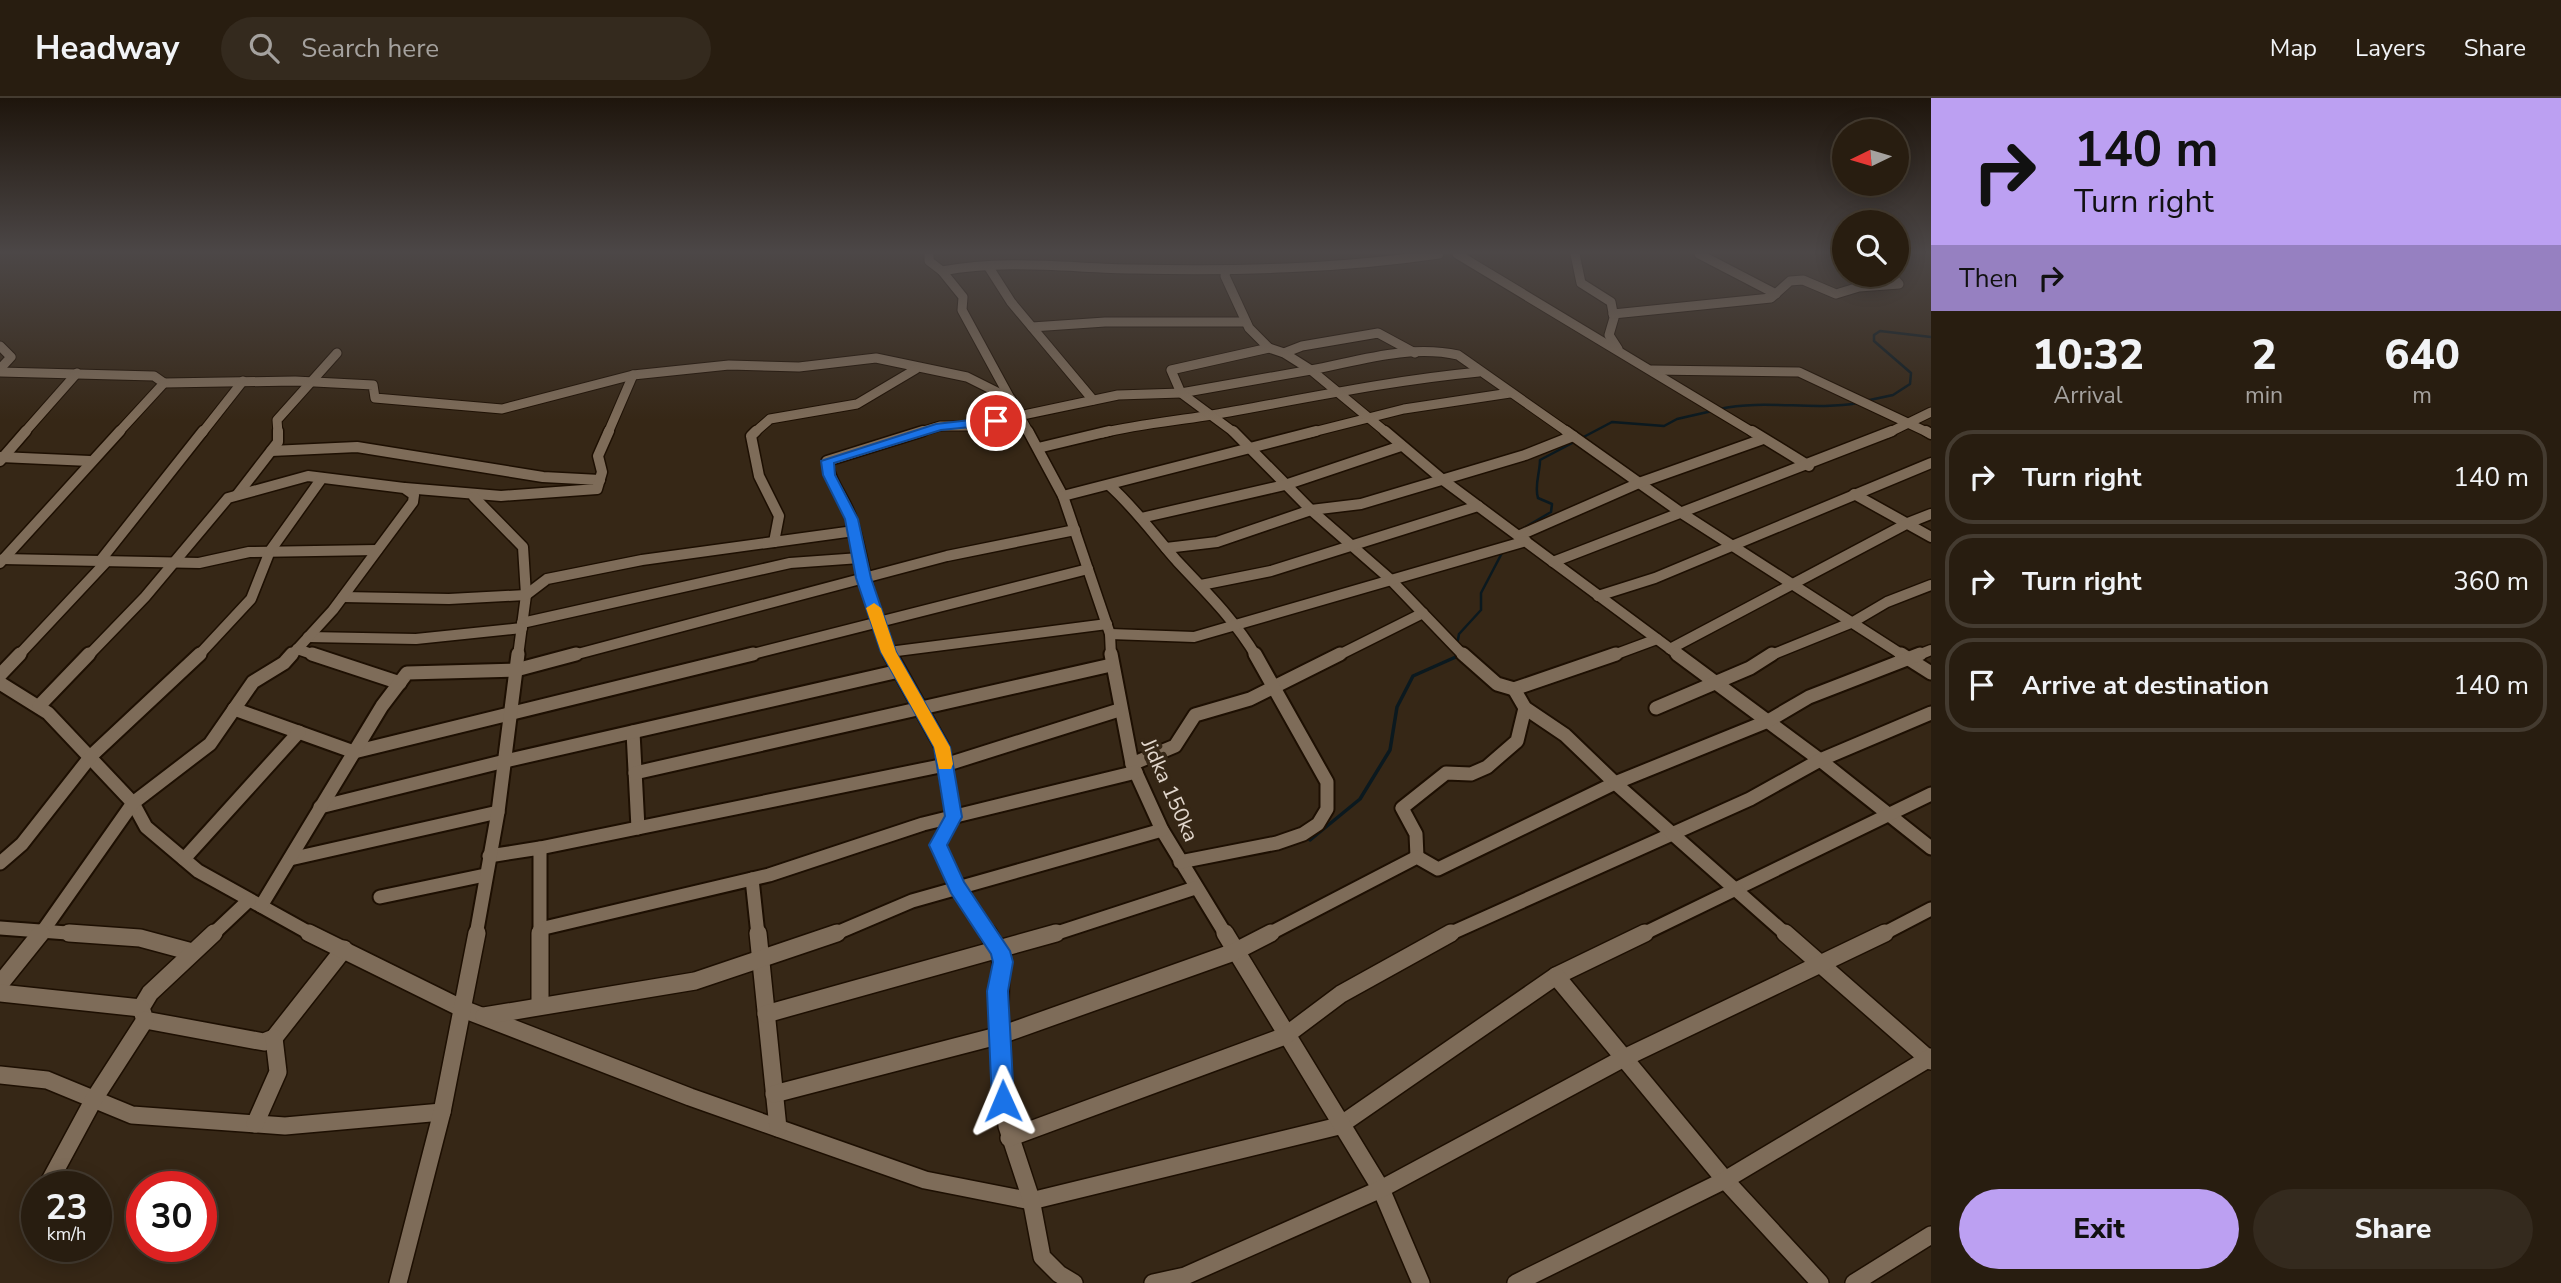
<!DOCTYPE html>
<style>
:root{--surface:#281d10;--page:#342a1e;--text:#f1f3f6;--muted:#a5a29f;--line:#443b30;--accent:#bca0f2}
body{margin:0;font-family:"Nunito Sans",sans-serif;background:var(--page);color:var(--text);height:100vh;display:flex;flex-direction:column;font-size:26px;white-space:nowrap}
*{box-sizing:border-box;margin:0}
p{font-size:23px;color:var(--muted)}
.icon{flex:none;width:38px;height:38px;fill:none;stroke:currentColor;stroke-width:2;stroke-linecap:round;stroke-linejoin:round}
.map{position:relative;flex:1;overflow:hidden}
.drawer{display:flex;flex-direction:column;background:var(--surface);width:630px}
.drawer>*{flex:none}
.banner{background:#bca0f2;color:#111;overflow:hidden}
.needle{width:46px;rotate:265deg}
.controls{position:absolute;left:1832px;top:21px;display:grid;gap:14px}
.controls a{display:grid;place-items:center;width:77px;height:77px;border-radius:50%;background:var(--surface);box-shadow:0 4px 18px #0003,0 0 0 2px var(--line);font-size:35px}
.speed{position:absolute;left:21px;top:1073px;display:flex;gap:14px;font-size:35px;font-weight:700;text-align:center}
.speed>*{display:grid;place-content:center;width:91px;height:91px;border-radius:50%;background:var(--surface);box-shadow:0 4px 18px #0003,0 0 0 2px var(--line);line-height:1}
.speed small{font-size:18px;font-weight:400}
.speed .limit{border:10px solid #d22;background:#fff;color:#111}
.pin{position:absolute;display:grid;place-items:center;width:60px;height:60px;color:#fff;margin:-30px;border:4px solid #fff;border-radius:50%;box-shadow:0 2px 7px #0007}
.me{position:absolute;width:77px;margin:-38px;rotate:359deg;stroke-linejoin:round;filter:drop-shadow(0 0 5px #0008)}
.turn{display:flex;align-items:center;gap:24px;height:147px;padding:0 28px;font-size:32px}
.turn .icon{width:91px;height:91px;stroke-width:2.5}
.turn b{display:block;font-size:49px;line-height:60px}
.then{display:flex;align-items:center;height:66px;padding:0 28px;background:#0003;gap:14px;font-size:26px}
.eta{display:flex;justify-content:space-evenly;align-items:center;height:119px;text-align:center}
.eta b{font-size:42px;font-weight:800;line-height:49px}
.action{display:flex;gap:14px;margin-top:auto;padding:14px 28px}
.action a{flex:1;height:80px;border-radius:42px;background:var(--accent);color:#111;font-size:28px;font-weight:800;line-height:80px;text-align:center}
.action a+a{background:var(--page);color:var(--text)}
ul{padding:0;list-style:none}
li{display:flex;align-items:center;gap:21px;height:94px;margin:0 14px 10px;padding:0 14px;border:4px solid var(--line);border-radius:28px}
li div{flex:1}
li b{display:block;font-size:26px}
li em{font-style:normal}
header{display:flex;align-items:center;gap:42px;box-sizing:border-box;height:98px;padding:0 35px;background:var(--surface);border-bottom:2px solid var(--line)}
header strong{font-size:33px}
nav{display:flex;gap:38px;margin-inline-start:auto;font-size:24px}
.search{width:490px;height:63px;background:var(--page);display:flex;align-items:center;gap:18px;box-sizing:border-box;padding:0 24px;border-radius:38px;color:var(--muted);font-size:26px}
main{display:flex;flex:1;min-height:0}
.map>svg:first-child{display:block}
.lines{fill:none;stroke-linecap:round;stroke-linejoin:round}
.stream-far1{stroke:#0b191f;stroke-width:2.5}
.stream{stroke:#0b191f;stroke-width:3.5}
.street-far3-casing{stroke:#1d0f02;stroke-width:11}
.street-far2-casing{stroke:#1d0f02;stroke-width:13}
.street-far1-casing{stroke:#1d0f02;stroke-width:17}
.street-casing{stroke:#1d0f02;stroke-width:20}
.street-far3{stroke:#7e6c59;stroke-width:9}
.street-far2{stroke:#7e6c59;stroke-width:10}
.street-far1{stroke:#7e6c59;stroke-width:13}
.street{stroke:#7e6c59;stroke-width:17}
.route{fill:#1a73e8;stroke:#114b97;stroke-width:2}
.slow{fill:#f59e0b}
.labels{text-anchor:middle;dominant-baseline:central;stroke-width:7;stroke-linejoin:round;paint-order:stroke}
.street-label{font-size:21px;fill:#e2d7cd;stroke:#362716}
</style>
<header>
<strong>Headway</strong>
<div class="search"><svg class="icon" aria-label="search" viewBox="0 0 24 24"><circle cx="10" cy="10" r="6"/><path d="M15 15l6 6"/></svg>Search here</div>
<nav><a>Map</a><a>Layers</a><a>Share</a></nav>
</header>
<main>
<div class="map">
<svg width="1931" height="1185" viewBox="0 0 1931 1185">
<rect width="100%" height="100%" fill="#362716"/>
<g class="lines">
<!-- stream-far1 -->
<g class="stream-far1">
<path d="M1865,303l28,-6 17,-11 1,-11 -37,-32v-6l6,-4 51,6"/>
<path d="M1719,311c46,-10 93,2 139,-6"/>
<path d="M1522,431l29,-17 1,-8 -14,-6c-4,-12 2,-25 2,-38l72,-38 52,4 13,-7 35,-8"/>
<path d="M1457,547l2,-11 22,-24v-17l22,-42"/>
</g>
<!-- stream -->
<path class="stream" d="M1310,742l50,-41 30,-49 7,-43 16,-31 45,-20"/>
<defs>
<g id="street-far3">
<path d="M929,156v7l13,10 21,26 -1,13 67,123"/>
<path d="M1457,156l297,179"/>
<path d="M1575,156l6,29 30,19 3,16 -5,17 9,14"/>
<path d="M1699,156l77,40"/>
<path d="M988,168l23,36 82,98"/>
<path d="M1226,172l-1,6 24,52 20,20"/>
<path d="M942,173c65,-12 127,-3 192,-2 103,2 204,0 305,-15"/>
<path d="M1613,216l158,-16 19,-17 13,-1 33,14 23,-7 40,-3 -8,-9"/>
<path d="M1032,229l73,-5h141"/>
<path d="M0,248l11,11 -11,12"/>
<path d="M1284,255l18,-7 76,-13 37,20"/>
<path d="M1652,272l147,2 130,61"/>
<path d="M0,274l154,4 10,7 -46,50"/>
<path d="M164,285l131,-2 78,4 2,13 127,11 131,-34 96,-10 70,2 77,-9 91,19 44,22"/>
<path d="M24,335l53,-60"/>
<path d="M202,335l41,-52"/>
<path d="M278,335l-1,-13 60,-67"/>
<path d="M608,335l25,-58"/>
<path d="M754,335l16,-14 87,-15 59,-35"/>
<path d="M917,335l23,-7h31l147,-31 63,-2 130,-23"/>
<path d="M1102,335c42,-10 85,-13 127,-21 83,-15 166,-32 250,-40"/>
<path d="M1235,335l-54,-40 -10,-23 98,-22 15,5 27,17"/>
<path d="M1309,335l95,-24 106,-16"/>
<path d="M1387,335l-76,-63c47,-9 99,-26 147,-15l111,78"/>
<path d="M1888,335l43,-21"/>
</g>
<g id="street-far2">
<path d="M756,333l-5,5 8,40 20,40 -5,26"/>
<path d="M1028,333l35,65 47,138 1,22"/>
<path d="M1233,333l78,79 79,69 74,77"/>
<path d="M1385,333l58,49 237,176"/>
<path d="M1566,333l117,83 221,142"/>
<path d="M1752,333l57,35"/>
<path d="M1926,333l5,3"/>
<path d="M1038,350l71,-17"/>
<path d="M271,353l86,-4 186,30 57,3"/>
<path d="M0,359l90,4"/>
<path d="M0,363l26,-30"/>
<path d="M1109,387c26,23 45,50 68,76 28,30 58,59 79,95"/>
<path d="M405,390l96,8 96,-7 5,-17 -4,-16 11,-25"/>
<path d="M1854,396l77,43"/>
<path d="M237,397l41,-53v-11"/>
<path d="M1063,398l253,-65"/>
<path d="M474,399l49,50 3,48 -8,61"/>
<path d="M1141,420l144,-33 116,-39"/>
<path d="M1518,438l121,-53 124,-44"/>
<path d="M1166,450l51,-6 94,-32 50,-6 164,-49 48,-19"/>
<path d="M3,461l196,4 50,-11 128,-2"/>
<path d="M100,463l103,-130"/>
<path d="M1553,464l339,-131"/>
<path d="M0,465l120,-132"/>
<path d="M1201,487l70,-14 207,-65"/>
<path d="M1598,498l57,-18 276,-115"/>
<path d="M343,499l106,2 77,-4 21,-16 95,-19 212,-29"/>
<path d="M522,525l268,-60 70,-5"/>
<path d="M1110,536l84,3 332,-96"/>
<path d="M308,539l108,2 106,-11"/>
<path d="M297,551l21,7"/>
<path d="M1670,551l238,-126 23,-9"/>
<path d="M889,554l218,-28"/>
<path d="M18,558l89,-95"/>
<path d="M88,558l57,-59 83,-99 80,-22 96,12 10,7 -1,7 -80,108 -42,46"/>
<path d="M198,558l53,-57 19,-48 52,-73"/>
<path d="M570,558l377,-100 128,-26"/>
<path d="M745,558l343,-87"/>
<path d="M891,558c-22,-43 -25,-91 -39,-136 -6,-21 -22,-36 -25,-59l96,-30"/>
<path d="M1337,558l86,-43"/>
<path d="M1611,558l46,-17"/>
<path d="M1769,558l84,-34 34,-20 44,-17"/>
<path d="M1916,558l15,-6"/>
</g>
<g id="street-far1">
<path d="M312,556l88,29"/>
<path d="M890,556l52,93 11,70 -15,28 19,42 32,48"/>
<path d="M1111,556l21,110 30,66 64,105"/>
<path d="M1463,556l34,30 17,5 102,-35"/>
<path d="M1677,556l143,106 111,88"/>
<path d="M1901,556l30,19"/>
<path d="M0,577l20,-21"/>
<path d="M0,585l48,30 85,90 13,24 52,44 115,64"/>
<path d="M39,608l50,-52"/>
<path d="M1656,610l94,-40 22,-14"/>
<path d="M234,611l120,43 399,-98"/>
<path d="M633,634l5,96"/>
<path d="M1132,666l43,-18 20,-31 55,-16 90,-45"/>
<path d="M635,675l476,-108"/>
<path d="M320,709l185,-46 394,-90"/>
<path d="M540,750l405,-83 174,-55"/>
<path d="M489,758l51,-8v87"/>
<path d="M1417,759l-1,-23 -14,-26 44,-35 25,1 16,-7 30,-26 8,-33"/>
<path d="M184,761l115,-127"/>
<path d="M290,761l208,-47"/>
<path d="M1180,764l97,-19 26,-9 15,-10 9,-15v-27l-72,-128"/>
<path d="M0,765l22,-19 69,-88 109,-102"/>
<path d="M752,781l6,56"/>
<path d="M380,799l105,-22"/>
<path d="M261,808l121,-200 25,-33 109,-3 60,-16"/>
<path d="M0,830l94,7"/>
<path d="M540,831l229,-54 154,-51 213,-52"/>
<path d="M40,837l93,-132 77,-59 43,-62 31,-19 8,-9"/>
<path d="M212,837l37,-35"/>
<path d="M476,837l22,-123 20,-158"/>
<path d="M832,837l80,-34 250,-71"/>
<path d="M1051,837l144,-47"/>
<path d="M1267,837l150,-78 21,12 177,-86 -50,-48 -40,-27 -11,-19"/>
<path d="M1447,837l303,-136 70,-39 111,-47"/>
<path d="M1641,837l290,-141"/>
<path d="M1787,837l-172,-152 153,-62 41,-24 111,-43"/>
<path d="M1881,837l50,-26"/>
</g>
<g id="street">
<path d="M69,835l71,5 52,14"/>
<path d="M214,835l-64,60 -9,15 4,12 119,22 10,-4 70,-89"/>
<path d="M309,835l154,76 227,88 235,83 106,21 308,-75 217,-150 89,-43"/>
<path d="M540,835v73"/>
<path d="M758,835l20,195"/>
<path d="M988,835l13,24 -2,91 8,78 24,73 11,58 17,17 15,9"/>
<path d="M1225,835l156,256 40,94"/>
<path d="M1785,835l146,128"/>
<path d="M1556,878l169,204 95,103"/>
<path d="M0,886l41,-51"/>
<path d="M0,895l141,15"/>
<path d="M766,916l290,-81"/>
<path d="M484,918l211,-35 142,-48"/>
<path d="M0,977l47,5 85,35 153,11 157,-14"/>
<path d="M774,996l227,-59 233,-83 37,-19"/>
<path d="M255,1026l23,-52 -4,-34"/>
<path d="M1009,1040l276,-102 56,-42 110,-61"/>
<path d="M47,1088l47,-87 51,-79"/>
<path d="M34,1113l3,-5"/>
<path d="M398,1185l44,-171 35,-179"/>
<path d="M1153,1185l32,-7 196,-87 241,-130 263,-126"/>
<path d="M1516,1185l209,-103 206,-123"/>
<path d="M1854,1185l77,-48"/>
</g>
</defs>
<!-- street-far3 casing -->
<use href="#street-far3" class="street-far3-casing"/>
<!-- street-far2 casing -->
<use href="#street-far2" class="street-far2-casing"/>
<!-- street-far1 casing -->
<use href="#street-far1" class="street-far1-casing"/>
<!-- street casing -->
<use href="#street" class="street-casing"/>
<!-- street-far3 -->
<use href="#street-far3" class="street-far3"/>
<!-- street-far2 -->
<use href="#street-far2" class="street-far2"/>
<!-- street-far1 -->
<use href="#street-far1" class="street-far1"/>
<!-- street -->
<use href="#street" class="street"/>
</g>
<!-- sky -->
<linearGradient id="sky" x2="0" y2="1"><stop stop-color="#1e150c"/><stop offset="0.48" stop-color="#4c4747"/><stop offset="1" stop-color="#4c4747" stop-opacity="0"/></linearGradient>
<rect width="1931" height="322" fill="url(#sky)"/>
<!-- route -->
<path class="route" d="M996,319l4,1v6l-59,6 -107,33 1,12 23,44 13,59 25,74 54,95 12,70 -15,28 17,37 46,69 3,11 -5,29 6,110 -4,8 -7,3 -8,-3 -3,-8 -5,-110 6,-29 -2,-8 -40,-61 -22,-48 16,-29 -11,-69 -53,-95 -25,-74 -11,-59 -22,-44 -2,-14 115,-37z"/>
<!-- slow -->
<path class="slow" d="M874,505l7,5 15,44 54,95 3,17 -2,5h-12l-5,-22 -53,-95 -15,-44z"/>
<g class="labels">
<!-- street labels -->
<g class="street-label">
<text transform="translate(1170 692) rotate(66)">Jidka 150ka</text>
</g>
</g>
</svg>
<div class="controls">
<a><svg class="needle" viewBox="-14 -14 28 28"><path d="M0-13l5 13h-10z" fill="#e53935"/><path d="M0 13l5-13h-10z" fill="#a5a29f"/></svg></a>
<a><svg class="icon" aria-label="search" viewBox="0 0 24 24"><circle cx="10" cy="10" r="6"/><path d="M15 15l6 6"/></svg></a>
</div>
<div class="speed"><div>23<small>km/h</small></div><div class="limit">30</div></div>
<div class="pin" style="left:996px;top:323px;background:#d93025"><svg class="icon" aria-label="arrive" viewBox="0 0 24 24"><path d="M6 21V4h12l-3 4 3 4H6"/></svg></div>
<svg class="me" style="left:1003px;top:1003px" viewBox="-20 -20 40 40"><path d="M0-17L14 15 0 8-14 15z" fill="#1a73e8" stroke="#fff" stroke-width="4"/></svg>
</div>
<section class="drawer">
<div class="banner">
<div class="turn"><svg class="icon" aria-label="right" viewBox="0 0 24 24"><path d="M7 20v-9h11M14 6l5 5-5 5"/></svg><div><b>140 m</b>Turn right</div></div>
<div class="then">Then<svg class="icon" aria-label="right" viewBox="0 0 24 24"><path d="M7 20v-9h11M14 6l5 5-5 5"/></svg></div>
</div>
<div class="eta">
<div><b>10:32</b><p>Arrival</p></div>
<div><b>2</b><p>min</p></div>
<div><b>640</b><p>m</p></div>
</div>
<ul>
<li><svg class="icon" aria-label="right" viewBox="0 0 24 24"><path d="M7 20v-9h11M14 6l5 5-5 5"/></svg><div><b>Turn right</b></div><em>140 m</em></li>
<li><svg class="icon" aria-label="right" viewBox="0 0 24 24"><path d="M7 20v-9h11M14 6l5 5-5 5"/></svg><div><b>Turn right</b></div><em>360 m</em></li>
<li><svg class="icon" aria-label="arrive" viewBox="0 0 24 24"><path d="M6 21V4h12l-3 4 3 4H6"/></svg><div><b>Arrive at destination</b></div><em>140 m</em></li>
</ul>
<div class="action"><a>Exit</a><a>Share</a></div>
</section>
</main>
